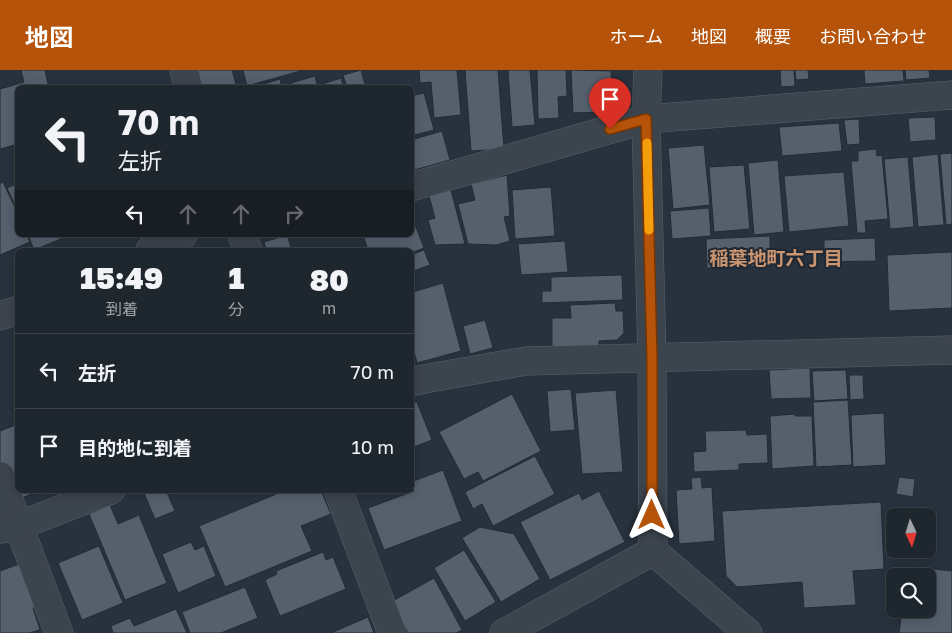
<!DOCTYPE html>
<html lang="ja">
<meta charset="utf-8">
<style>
:root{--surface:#1e262e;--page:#2b323a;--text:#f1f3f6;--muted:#a1a5aa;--line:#3c434a;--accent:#b45309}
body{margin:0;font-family:"Golos Text","Noto Sans JP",sans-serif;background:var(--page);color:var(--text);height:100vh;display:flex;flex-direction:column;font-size:19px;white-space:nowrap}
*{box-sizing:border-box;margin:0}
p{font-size:16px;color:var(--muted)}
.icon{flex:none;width:28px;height:28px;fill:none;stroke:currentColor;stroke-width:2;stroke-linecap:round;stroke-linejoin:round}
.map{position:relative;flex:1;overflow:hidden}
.sheet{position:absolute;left:15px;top:178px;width:399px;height:245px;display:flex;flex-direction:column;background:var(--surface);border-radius:8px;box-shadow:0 2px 12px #0003,0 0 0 1px var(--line)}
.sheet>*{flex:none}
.hud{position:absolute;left:15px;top:15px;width:399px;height:152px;border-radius:8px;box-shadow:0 2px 12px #0003,0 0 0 1px var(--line);background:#1e262e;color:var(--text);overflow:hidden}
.needle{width:32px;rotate:176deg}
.tools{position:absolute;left:886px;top:438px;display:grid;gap:10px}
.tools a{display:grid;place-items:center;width:50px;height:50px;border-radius:8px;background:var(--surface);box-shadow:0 2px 12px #0003,0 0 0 1px var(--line);font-size:25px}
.pin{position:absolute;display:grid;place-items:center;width:42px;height:42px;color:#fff;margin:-51px -21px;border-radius:50% 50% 50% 0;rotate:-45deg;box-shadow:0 0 5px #0007}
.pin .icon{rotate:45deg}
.me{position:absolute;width:55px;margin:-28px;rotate:0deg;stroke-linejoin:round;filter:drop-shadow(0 0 4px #0008)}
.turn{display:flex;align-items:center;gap:18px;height:105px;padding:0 20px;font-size:22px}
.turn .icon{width:65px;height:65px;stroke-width:2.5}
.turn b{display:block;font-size:35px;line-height:42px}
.lanes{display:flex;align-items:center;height:48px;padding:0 20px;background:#0003;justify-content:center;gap:25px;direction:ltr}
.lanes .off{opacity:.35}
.eta{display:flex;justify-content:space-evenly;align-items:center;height:85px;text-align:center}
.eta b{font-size:30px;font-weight:800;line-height:35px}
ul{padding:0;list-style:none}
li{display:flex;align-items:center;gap:15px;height:75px;padding:0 20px;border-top:1px solid var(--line)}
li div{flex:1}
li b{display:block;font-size:19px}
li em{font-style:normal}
header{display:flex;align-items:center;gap:30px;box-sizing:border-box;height:70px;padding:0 25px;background:var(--accent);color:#fff}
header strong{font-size:24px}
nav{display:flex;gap:28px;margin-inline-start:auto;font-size:18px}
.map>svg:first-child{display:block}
.building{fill:#56606d;stroke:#222b35}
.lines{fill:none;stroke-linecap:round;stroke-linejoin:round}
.minor-casing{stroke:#59626c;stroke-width:29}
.minor{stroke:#3c444e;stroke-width:28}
.route-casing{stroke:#753606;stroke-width:12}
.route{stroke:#b45309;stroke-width:9}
.slow{stroke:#f59e0b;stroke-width:9}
.labels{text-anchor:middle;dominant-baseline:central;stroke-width:4;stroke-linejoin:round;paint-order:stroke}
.neighbourhood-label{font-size:19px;font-weight:bold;fill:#cb9570;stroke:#202933}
</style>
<header>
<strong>地図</strong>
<nav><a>ホーム</a><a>地図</a><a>概要</a><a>お問い合わせ</a></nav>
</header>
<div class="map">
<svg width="952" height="563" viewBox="0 0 952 563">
<rect width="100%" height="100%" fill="#28323e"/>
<!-- building -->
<g class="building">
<path d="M21,0h24l4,18h-31v56l-18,5v-60l24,-7z"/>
<path d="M196,0h36l5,18h-36z"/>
<path d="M243,0h61l-57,16z"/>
<path d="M361,0l5,18h-19l-4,-13z"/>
<path d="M419,0h38l4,45 -27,3 -3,-36 -11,1z"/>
<path d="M465,0h33l6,79 -33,2z"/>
<path d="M508,0h22l5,55 -23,2z"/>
<path d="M537,0h29l1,26 -9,1 1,21 -21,1z"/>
<path d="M571,0l40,1 2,32h-10l1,9 -31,1z"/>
<path d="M780,0h14l1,16 -14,1z"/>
<path d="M795,0h13l1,9 -13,1z"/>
<path d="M864,0h39l1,11 -39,3z"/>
<path d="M905,0h24l1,8 -24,2z"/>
<path d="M315,6l3,12h-26l-1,-5z"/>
<path d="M341,8l3,10h-24l-1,-3z"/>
<path d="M280,9l2,9h-31z"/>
<path d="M424,23l10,37 -23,6v-40z"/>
<path d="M935,47l1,23 -26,2 -2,-24z"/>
<path d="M859,49l1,25 -13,1 -3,-25z"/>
<path d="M839,53l3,28 -60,5 -3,-29z"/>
<path d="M442,61l8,29 -39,11v-31z"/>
<path d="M704,75l6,60 -37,4 -5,-61z"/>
<path d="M876,79l1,7 5,-1 6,64 -23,2 1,12h-9l-6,-72h7v-10z"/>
<path d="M952,83v71l-6,1 -6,-71z"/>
<path d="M938,84l6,71 -26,2 -6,-70z"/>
<path d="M908,87l6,70 -24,2 -6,-70z"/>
<path d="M778,90l6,72 -30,3 -6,-72z"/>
<path d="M744,95l6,64 -36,3 -5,-65z"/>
<path d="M844,102l5,54 -60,6 -5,-56z"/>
<path d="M507,105l3,41 -6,1 6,24 -14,4 -28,-1 -10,-40 17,-4 -4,-16z"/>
<path d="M3,112l15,32v21h9l3,7 -30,13v-71z"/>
<path d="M18,113v29l-11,-24z"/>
<path d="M551,117l4,49 -40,3 -3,-49z"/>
<path d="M451,120l14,54 -30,1 -7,-25 7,-2 -6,-22z"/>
<path d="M709,138l2,28 -39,3 -2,-28z"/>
<path d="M411,144l13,34 -13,5v-3h-43l-5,-15h48z"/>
<path d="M28,165h34l1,3 -29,12z"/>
<path d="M287,165l5,15h-26l-2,-8z"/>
<path d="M770,166v30l-63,2 -1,-29z"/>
<path d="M875,168l1,23 -52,1v-22z"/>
<path d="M565,171l3,31 -47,3 -3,-31z"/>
<path d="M424,180l6,15 -19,7v-17z"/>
<path d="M952,182v56l-63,3 -2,-56z"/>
<path d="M622,205l1,25 -81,3v-12h9v-14z"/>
<path d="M443,213l18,68 -44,12 -6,-23v-56l2,8z"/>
<path d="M615,233l1,8h7l1,22 -7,7 -18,1v6l-47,1v-30h19l-1,-13z"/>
<path d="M485,250l8,28 -23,6 -7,-28z"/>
<path d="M810,298l1,30 -40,1 -2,-29z"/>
<path d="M846,300l2,29 -34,2 -2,-30z"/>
<path d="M849,305h14l1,24 -14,1z"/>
<path d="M571,319l4,41 -25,2 -3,-41z"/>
<path d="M616,320l7,82 -41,2 -7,-81z"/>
<path d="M512,324l29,57 -58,30 -5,-9 -14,7 -25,-47z"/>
<path d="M848,330l4,65 -36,2 -3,-65z"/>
<path d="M417,332l15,38 -21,8v-44z"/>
<path d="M884,343l2,52 -33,2 -2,-52z"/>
<path d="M795,344v2h17l2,50 -42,3 -2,-53z"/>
<path d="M18,354v66h24l-28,11 -14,-36v-34z"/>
<path d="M746,360l1,5 20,-1 1,29 -29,1v6l-45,2 -1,-20 13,-1 -1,-20z"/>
<path d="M535,386l20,38 -62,32 -11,-22 -9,5 -8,-17z"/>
<path d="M443,400l19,51 -78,29 -16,-42 46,-17 -3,-9z"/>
<path d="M701,407l1,11 10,-1 3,54 -36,3 -3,-54 16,-1 -1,-11z"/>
<path d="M899,407l16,2 -2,18 -17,-3z"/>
<path d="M144,420h22l9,21 -20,8 -12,-28z"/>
<path d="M286,420h35l10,24 -30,12 11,25 -87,36 -26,-61z"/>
<path d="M599,421l26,51 -75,38 -30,-58 59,-29 3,7z"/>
<path d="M881,432l3,67 -31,2 3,34 -52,3 -2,-26 -65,5 -11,-11 -4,-65z"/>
<path d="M110,435l8,19 21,-9 28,68 -42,17 -36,-86z"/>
<path d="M480,457l34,7 26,45 -39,23 -39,-64z"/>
<path d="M191,472l4,8 9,-4 12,30 -38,17 -16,-39z"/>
<path d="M99,476l24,57 -41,17 -24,-57z"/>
<path d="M464,480l32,52 -31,19 -31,-53z"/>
<path d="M323,482l3,8 7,-3 13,32 -66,27 -15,-36 12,-6 -1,-3z"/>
<path d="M22,493l15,44 -4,1 7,22 -11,3h-29v-62z"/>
<path d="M907,496l45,5v62h-53l3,-24h26v-33h-22z"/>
<path d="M434,508l28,52 -6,3h-48l-17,-31z"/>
<path d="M245,517l13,31 -37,15h-31l-8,-21z"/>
<path d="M176,539l11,24h-74l-2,-7 19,-8 4,8z"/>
<path d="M368,547l6,16h-43z"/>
</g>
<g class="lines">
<defs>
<g id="minor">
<path d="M184,0l4,18"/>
<path d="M648,0l-2,49 6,239 1,193 95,82"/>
<path d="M411,117l235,-68 306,-24"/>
<path d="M242,165l6,15"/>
<path d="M150,180l33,-15"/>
<path d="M0,246l18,-6"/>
<path d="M411,312l13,-3 102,-18 426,-11"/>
<path d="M0,406l59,157"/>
<path d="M338,420l54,143"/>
<path d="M2,459l16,-3 93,-36"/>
<path d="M504,563l149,-82"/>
</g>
</defs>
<!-- minor casing -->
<use href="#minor" class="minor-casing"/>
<!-- minor -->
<use href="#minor" class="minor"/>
</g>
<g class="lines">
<defs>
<path id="route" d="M610,59l36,-10 6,239v157"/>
</defs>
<!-- route casing -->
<use href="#route" class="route-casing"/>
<!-- route -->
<use href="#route" class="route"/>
<!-- slow -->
<path class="slow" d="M647,73l2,87"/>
</g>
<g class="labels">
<!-- neighbourhood labels -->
<g class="neighbourhood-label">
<text x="776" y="187">稲葉地町六丁目</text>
</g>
</g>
</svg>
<div class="tools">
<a><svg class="needle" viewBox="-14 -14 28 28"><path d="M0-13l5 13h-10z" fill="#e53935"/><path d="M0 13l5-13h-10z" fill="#a1a5aa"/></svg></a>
<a><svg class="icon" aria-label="search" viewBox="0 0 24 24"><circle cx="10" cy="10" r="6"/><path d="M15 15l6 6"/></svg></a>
</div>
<div class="pin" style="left:610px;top:59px;background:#d93025"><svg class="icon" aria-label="arrive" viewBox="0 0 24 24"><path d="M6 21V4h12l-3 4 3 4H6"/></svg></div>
<svg class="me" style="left:652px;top:445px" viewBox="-20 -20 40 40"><path d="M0-17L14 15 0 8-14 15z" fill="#b45309" stroke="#fff" stroke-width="4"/></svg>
<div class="hud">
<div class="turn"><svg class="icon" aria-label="left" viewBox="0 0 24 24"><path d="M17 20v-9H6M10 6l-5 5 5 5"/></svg><div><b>70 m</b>左折</div></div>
<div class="lanes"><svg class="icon" aria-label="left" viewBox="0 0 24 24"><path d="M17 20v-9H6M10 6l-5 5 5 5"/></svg><svg class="icon off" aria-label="ahead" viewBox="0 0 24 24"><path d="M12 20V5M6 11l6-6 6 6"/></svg><svg class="icon off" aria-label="ahead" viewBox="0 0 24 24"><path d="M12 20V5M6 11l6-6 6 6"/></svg><svg class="icon off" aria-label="right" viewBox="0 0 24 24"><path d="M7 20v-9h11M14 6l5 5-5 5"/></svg></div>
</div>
<section class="sheet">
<div class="eta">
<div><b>15:49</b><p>到着</p></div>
<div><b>1</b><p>分</p></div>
<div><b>80</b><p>m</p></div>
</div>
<ul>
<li><svg class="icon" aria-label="left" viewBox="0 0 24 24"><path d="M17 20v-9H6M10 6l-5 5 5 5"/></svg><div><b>左折</b></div><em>70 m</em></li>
<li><svg class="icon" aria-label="arrive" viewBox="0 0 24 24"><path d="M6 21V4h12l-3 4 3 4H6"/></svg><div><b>目的地に到着</b></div><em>10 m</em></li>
</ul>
</section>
</div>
